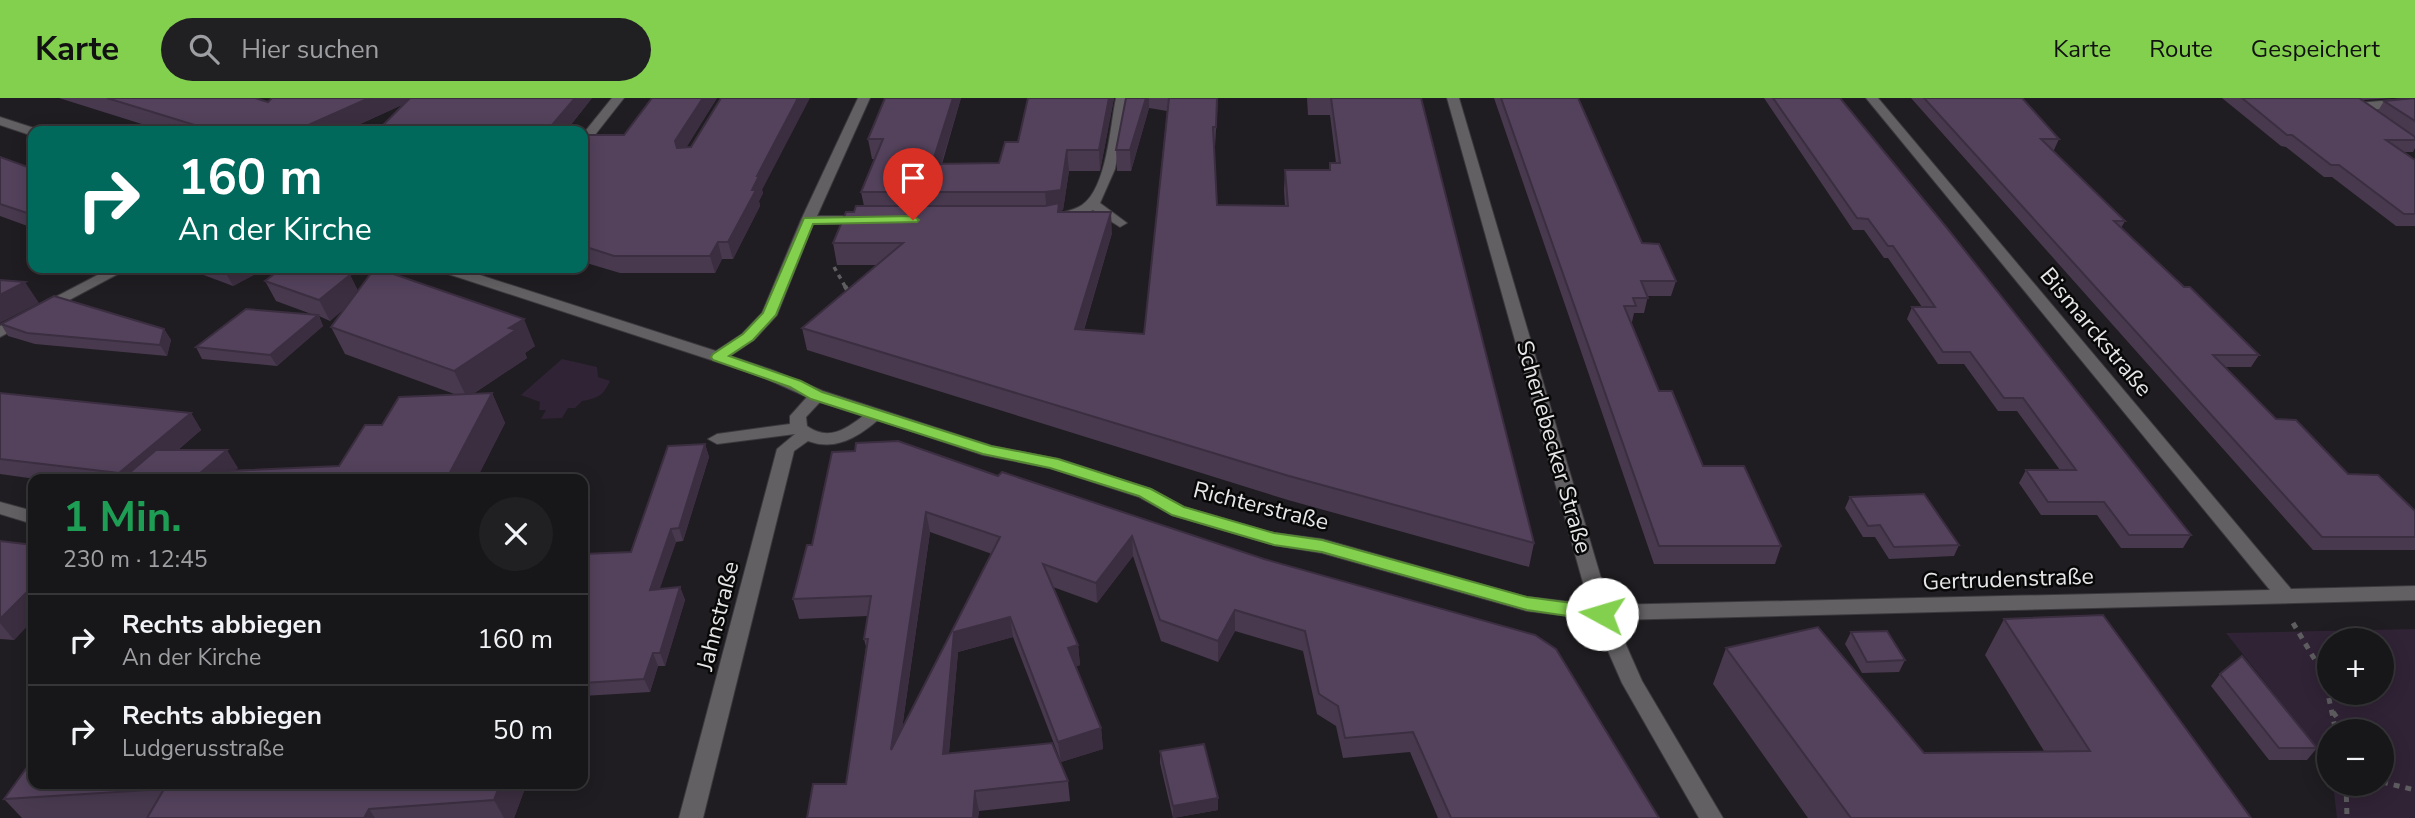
<!DOCTYPE html>
<html lang="de">
<meta charset="utf-8">
<style>
:root{--surface:#171619;--page:#201f22;--text:#f1f3f6;--muted:#9e9fa2;--line:#363538;--accent:#83d04f}
body{margin:0;font-family:"Nunito Sans",sans-serif;background:var(--page);color:var(--text);height:100vh;display:flex;flex-direction:column;font-size:26px;white-space:nowrap}
*{box-sizing:border-box;margin:0}
p{font-size:23px;color:var(--muted)}
.icon{flex:none;width:38px;height:38px;fill:none;stroke:currentColor;stroke-width:2;stroke-linecap:round;stroke-linejoin:round}
.map{position:relative;flex:1;overflow:hidden}
.details{position:absolute;left:28px;top:376px;width:560px;height:315px;display:flex;flex-direction:column;background:var(--surface);border-radius:14px;box-shadow:0 4px 18px #0003,0 0 0 2px var(--line)}
.details>*{flex:none}
.banner{position:absolute;left:28px;top:28px;width:560px;height:147px;border-radius:14px;box-shadow:0 4px 18px #0003,0 0 0 2px var(--line);background:#00695c;color:#fff;overflow:hidden}
.fabs{position:absolute;left:2317px;top:530px;display:grid;gap:14px}
.fabs a{display:grid;place-items:center;width:77px;height:77px;border-radius:50%;background:var(--surface);box-shadow:0 4px 18px #0003,0 0 0 2px var(--line);font-size:35px}
.pin{position:absolute;display:grid;place-items:center;width:60px;height:60px;color:#fff;margin:-72px -30px;border-radius:50% 50% 50% 0;rotate:-45deg;box-shadow:0 0 7px #0007}
.pin .icon{rotate:45deg}
.me{position:absolute;width:77px;margin:-38px;rotate:276deg;stroke-linejoin:round;filter:drop-shadow(0 0 5px #0008)}
.turn{display:flex;align-items:center;gap:24px;height:147px;padding:0 35px;font-size:32px}
.turn .icon{width:91px;height:91px;stroke-width:2.5}
.turn b{display:block;font-size:49px;line-height:60px}
.round{display:grid;place-items:center;flex:none;width:74px;height:74px;border-radius:37px;background:var(--page)}
.summary{display:flex;align-items:center;justify-content:space-between;height:119px;padding:0 35px}
h1{font-size:42px;font-weight:700;line-height:52px;color:#1e9e55}
ul{padding:0;list-style:none}
li{display:flex;align-items:center;gap:21px;height:91px;padding:0 35px;border-top:2px solid var(--line)}
li div{flex:1}
li b{display:block;font-size:26px}
li em{font-style:normal}
header{display:flex;align-items:center;gap:42px;box-sizing:border-box;height:98px;padding:0 35px;background:var(--accent);color:#111}
header strong{font-size:33px}
nav{display:flex;gap:38px;margin-inline-start:auto;font-size:24px}
.search{width:490px;height:63px;background:var(--page);display:flex;align-items:center;gap:18px;box-sizing:border-box;padding:0 24px;border-radius:38px;color:var(--muted);font-size:26px}
.map>svg:first-child{display:block}
.green{fill:#302336;fill-rule:evenodd}
.lines{fill:none;stroke-linecap:round;stroke-linejoin:round}
.minor-casing{stroke:#3b393d;stroke-width:2}
.path-far2{stroke:#5e5d60;stroke-width:3.5;stroke-dasharray:4.5 4.5;stroke-linecap:butt}
.path-far1{stroke:#5e5d60;stroke-width:4.5;stroke-dasharray:5 5;stroke-linecap:butt}
.path{stroke:#5e5d60;stroke-width:5;stroke-dasharray:6 6;stroke-linecap:butt}
.minor{fill:#626062;fill-rule:evenodd}
.wall{fill:#48394f;fill-rule:evenodd}
.shaded-wall{fill:#3b2e40}
.building{fill:#54425c;stroke:#3b2e40;stroke-width:2;fill-rule:evenodd}
.route{fill:#83d04f;stroke:#558733;stroke-width:2}
.labels{text-anchor:middle;dominant-baseline:central;stroke-width:5;stroke-linejoin:round;paint-order:stroke}
.street-label{font-size:23px;fill:#e6e5e7;stroke:#090809}
</style>
<header>
<strong>Karte</strong>
<div class="search"><svg class="icon" aria-label="search" viewBox="0 0 24 24"><circle cx="10" cy="10" r="6"/><path d="M15 15l6 6"/></svg>Hier suchen</div>
<nav><a>Karte</a><a>Route</a><a>Gespeichert</a></nav>
</header>
<div class="map">
<svg width="2415" height="720" viewBox="0 0 2415 720">
<rect width="100%" height="100%" fill="#1f1d21"/>
<!-- green -->
<g class="green">
<path d="M562,261l35,8 1,10 12,4c-7,15 -12,17 -28,20l-7,7h-7l-6,10 -21,1 5,-9h-7l1,-8 -19,-7z"/>
<path d="M2415,531v189h-78l-4,-34h49v-52h-53v31l-103,-130zM2329,542h53v53h-53z"/>
</g>
<g class="lines">
<defs>
<g id="minor">
<path d="M612,0h12l-37,47 -4,1v-12z"/>
<path d="M858,0h12l-53,118h47l7,4 -7,4h-51l-36,91 -23,25 -24,16 42,14 51,21 169,55 67,13 92,30 33,18 21,6 69,20 48,6 205,58 62,7 -142,-506h12l150,507 661,-15 -404,-492h12l413,491 124,-3v14l-800,20 27,61 81,137h-24l-77,-135 -28,-64 -67,-8 -205,-58 -48,-8 -102,-30 -33,-18 -89,-29 -67,-13 -105,-35c-21,18 -43,31 -70,21l-14,10 -91,367h-24l98,-369 18,-15 -78,10 -9,-5 9,-5 73,-10v-8l17,-19 -47,-21 -321,-105 -2,-3h21l258,83 26,-17 20,-21 39,-93zM820,304l43,14c-18,14 -35,25 -56,10l-1,-9z"/>
<path d="M1116,0h12l-13,71 -15,34 27,20 -7,4 -27,-17 -18,8 -24,3v-6c11,-3 22,-4 31,-10 25,-17 28,-79 34,-107z"/>
<path d="M2415,0v8l-57,5 -6,-4 6,-4z"/>
<path d="M0,19l37,12 2,2h-6v5l-33,-11z"/>
<path d="M111,170h18l-129,69v-11z"/>
<path d="M0,404l33,9v13l-33,-10z"/>
</g>
</defs>
<!-- minor casing -->
<use href="#minor" class="minor-casing"/>
<!-- path-far2 -->
<path class="path-far2" d="M834,169l12,21"/>
<!-- path-far1 -->
<path class="path-far1" d="M845,188l4,7"/>
<!-- path -->
<g class="path">
<path d="M2293,525l31,52 12,57"/>
<path d="M2333,614l14,20"/>
<path d="M2382,684l33,8"/>
<path d="M2346,686l1,34"/>
<path d="M2347,690l23,-4"/>
</g>
<!-- minor -->
<use href="#minor" class="minor"/>
</g>
<!-- wall -->
<g class="wall">
<path d="M59,0h196l13,4 4,-4h320l-26,33 -162,-27 -59,27h-181z"/>
<path d="M717,0l-31,49 76,43 1,3 -4,8 1,5 -27,53h-11l-7,14h-95l-37,-11v-127h41z"/>
<path d="M885,0h76l-19,66 57,-1 19,-21 96,-44 -14,73h-31l-6,39 -3,1v1l52,21 -28,97 60,4 23,-223 -18,-3 -18,63h-14l-1,-21 10,-52h92l-3,49h-1l3,58 68,1 -1,-16 1,-20h44l1,-7h6l-6,-48h-22l-1,-17h114l113,445 -5,24 -241,-67 -481,-150 -5,-22 76,-63h-41l-4,-22 21,-31 10,-6 -3,-14 14,-33h-3l-4,-20z"/>
<path d="M1494,0h84l64,145 34,38 -5,15h-23l-4,17h-10l-2,9h-2l29,69 44,75 78,80 -6,18h-121z"/>
<path d="M1764,0h76l351,437 -8,13h-62l-24,-33h-56l-22,-32 7,-13h34l-43,-59h-19l-34,-47h-26l-31,-45 5,-12h10l-34,-49h-4l-20,-28h-11z"/>
<path d="M1911,0h111l37,41 -5,11h-1l72,71 -4,7 138,127 -8,12h-26l51,52 72,55 67,37v39h-102z"/>
<path d="M2222,0h170l-30,2 16,11 6,-10 31,-3v50l-2,4h-10l12,8v66h-19l-64,-49h-8l-38,-30 -5,-1z"/>
<path d="M0,59l33,12v59l-33,-12z"/>
<path d="M185,170h82l-34,18z"/>
<path d="M350,177l8,16 177,55 -10,7 2,5 -54,36 19,-1 13,30 -29,57h-433l-43,-6v-81l191,20 10,17 -23,20 60,18 -3,2 104,-4 43,-41 75,-30 -112,-41 -14,-27 15,-20 -16,14 -11,-5 4,10 -46,40 -75,-7 -6,-12 118,-32 -38,-14 -11,-20z"/>
<path d="M1,226l163,5 7,11 -4,16 -132,-12 -27,-8z"/>
<path d="M705,346l4,13 -26,84 -7,1 -17,47 21,-2 5,13 -20,66h-7l-8,26 -67,4v-142l48,-2z"/>
<path d="M998,378l266,83 395,259h-221l-28,-66 -67,6 -7,-32 -19,-12 -14,-63 -68,-20 -17,31 -57,-21 -28,-85 -36,47 -44,-16 25,58 2,20 -5,2 26,61 2,21 -42,13 -48,-125 -55,15 -9,101 119,28 2,20 -91,10 -1,7h-171l39,-34 20,-137 -2,-8 4,-23 -69,3 -6,-20 19,-54zM930,434l62,22 -90,175z"/>
<path d="M1850,399l109,48 -5,11 -65,3 -14,-22h-12l-18,-29z"/>
<path d="M0,443l33,4v75l-19,20 -14,-1z"/>
<path d="M2004,521l247,199h-443l-95,-134 13,-36 198,105 120,-2 -59,-96z"/>
<path d="M1851,534l54,28 -6,12 -37,1 -17,-29z"/>
<path d="M2220,576l97,74 -10,12h-38l-58,-74z"/>
<path d="M1160,653l58,47v12l-45,8 -13,-55z"/>
<path d="M33,686h487l4,7 -10,27h-492l-18,-19z"/>
</g>
<!-- shaded-wall -->
<g class="shaded-wall">
<path d="M369,0h48l-72,33h-50z"/>
<path d="M575,0h17l-26,33h-19z"/>
<path d="M703,0h14l-37,60 -5,-17z"/>
<path d="M798,0h12l-48,92 1,3 -4,8 1,5 -27,53 -5,-17 24,-52 5,-14z"/>
<path d="M953,0h8l-26,86 -3,-20z"/>
<path d="M1109,0h5l-14,73 -1,-21z"/>
<path d="M1146,0h3v10l-18,63 -1,-21z"/>
<path d="M1217,0h1l-3,49 1,-20z"/>
<path d="M1067,52l2,21 -6,39 -3,1 1,13 -14,-11 -2,-21z"/>
<path d="M1111,114l1,21 -35,119 -2,-23z"/>
<path d="M718,144l4,17 -7,14 -5,-17z"/>
<path d="M223,170h44l-34,18z"/>
<path d="M350,177l10,20 -30,26 -11,-21z"/>
<path d="M25,184l14,21 -39,20v-28z"/>
<path d="M318,217l5,11 -46,40 -7,-11z"/>
<path d="M524,221l11,27 -10,7 2,5 -60,40 -13,-27 55,-43z"/>
<path d="M164,231l7,11 -4,16 -7,-11z"/>
<path d="M492,295l13,30 -29,57h-30z"/>
<path d="M191,315l10,17 -59,50h-19l-4,-7z"/>
<path d="M705,346l4,13 -26,84 -4,-13z"/>
<path d="M227,352l11,18 -13,12h-33z"/>
<path d="M926,414l4,20 -34,238 -5,-20z"/>
<path d="M671,431l5,13 -21,61 -5,-13z"/>
<path d="M1132,438l1,20 -36,47 -1,-20z"/>
<path d="M33,488v34l-19,20 -14,-17v-4z"/>
<path d="M680,489l5,13 -20,66 -5,-13z"/>
<path d="M1235,512v21l-17,31v-21z"/>
<path d="M1010,519l3,20 -55,15 -11,122 -4,-20 11,-122z"/>
<path d="M1078,547l2,20 -10,3 -2,-20z"/>
<path d="M653,555l5,13 -8,26 -6,-13z"/>
<path d="M1101,630l2,21 -42,13 -3,-20z"/>
<path d="M500,686h20l4,7 -10,27h-10l-10,-18z"/>
<path d="M975,693l4,20 -1,7h-5z"/>
<path d="M1218,700v12l-45,8v-12z"/>
<path d="M369,711l6,9h-11z"/>
</g>
<!-- building -->
<g class="building">
<path d="M107,0h148l13,4 4,-4h97l-74,33h-81z"/>
<path d="M410,0h165l-28,33h-170z"/>
<path d="M652,0h51l-28,43 2,7 14,-1 30,-49h77l-41,78h2l-7,14h4l-28,52h-10l-8,14h-96l-31,-10v-111h41z"/>
<path d="M885,0h68l-21,66 67,-1 6,-21h13l10,-44h81l-10,52h-32l-6,40 -16,2h-184l22,-53h-15z"/>
<path d="M1126,0h20l-16,52h-14z"/>
<path d="M1169,0h48l-1,29h-3l4,78 71,1 -3,-36h45v-7h10l-9,-65h90l113,445 -245,-67 -487,-148 101,-85h-70l13,-31h8l2,-6h189l14,-3 -1,9h53l-36,117 69,5z"/>
<path d="M1501,0h77l64,145 17,1 17,37h-35l7,17h-15l3,8h-12l35,85h13l31,75h41l37,80h-122z"/>
<path d="M1773,0h67l107,130 244,307h-62l-25,-33h-56l-22,-32h50l-53,-72h-19l-34,-46h-27l-31,-45h23l-42,-61h-5l-20,-27 -11,-1z"/>
<path d="M1924,0h98l37,41h-18l84,82h-11l70,66h6l69,68h-46l63,64 20,1 52,54 30,1 37,36v26h-93z"/>
<path d="M2242,0h117l56,39v3h-29l29,20v54h-11l-65,-49h-8l-39,-30h-5z"/>
<path d="M2415,0v23l-31,-20z"/>
<path d="M0,59l33,12v46l-33,-11z"/>
<path d="M282,170h49l19,7 -31,25 -54,-19z"/>
<path d="M375,170h1l148,51 -15,9 7,2 -62,41 -123,-44z"/>
<path d="M0,182l25,2 -25,13z"/>
<path d="M54,198l110,33 -4,16 -133,-12 -26,-9z"/>
<path d="M246,211l72,6 -48,40 -74,-8z"/>
<path d="M0,295l191,20 -72,60 -119,-14z"/>
<path d="M492,295l-46,87h-224l6,-9 111,-5 26,-41h17l17,-28z"/>
<path d="M898,343l100,35 4,-4 262,87 271,76 21,14 103,169h-208l-38,-86 -68,6 -7,-32 -19,-12 -14,-63 -70,-21 -17,31 -58,-21 -28,-84 -36,47 -53,-19 35,81 -10,3 33,80 -43,14 -48,-125 -56,15 -11,122 109,-11 16,38 -93,10 -2,27h-166l6,-34h33l22,-145h-4l7,-43 -78,3 14,-54h5l20,-93 23,-1 1,-8zM926,414l74,25 -109,213z"/>
<path d="M705,346l-26,84 -8,1 -21,61 30,-3 -20,66h-7l-9,26 -61,4v-129l48,-2 37,-106z"/>
<path d="M156,352h71l-35,30h-71z"/>
<path d="M1924,396l35,51 -65,2 -14,-22 -12,1 -18,-29z"/>
<path d="M0,443l33,4v41l-33,33z"/>
<path d="M2103,517l148,203h-400l-125,-170 92,-21 106,126 166,-2 -86,-132z"/>
<path d="M1887,533l18,29 -38,2 -16,-30z"/>
<path d="M2242,558l75,92h-38l-59,-74z"/>
<path d="M1204,646l14,54 -45,8 -13,-55z"/>
<path d="M33,661v25h467l-6,16 -125,9 -5,9h-217l17,-29 -160,10z"/>
</g>
<!-- route -->
<path class="route" d="M913,118l6,4 -2,2 -104,2 -37,91 -23,25 -24,16 72,25 21,11 169,54 67,13 93,30 33,18 90,26 48,7 205,57 75,10 7,2 3,5 -3,5 -7,2 -75,-11 -205,-58 -48,-7 -102,-30 -33,-19 -89,-28 -67,-14 -172,-55 -21,-12 -77,-27 -2,-3 2,-3 30,-20 20,-21 41,-95z"/>
<g class="labels">
<!-- street labels -->
<g class="street-label">
<text transform="translate(2096 234) rotate(50)">Bismarckstraße</text>
<text transform="translate(1554 349) rotate(74)">Scherlebecker Straße</text>
<text transform="translate(1261 408) rotate(14)">Richterstraße</text>
<text transform="translate(2008 481) rotate(-2)">Gertrudenstraße</text>
<text transform="translate(718 518) rotate(-76)">Jahnstraße</text>
</g>
</g>
</svg>
<div class="fabs">
<a>+</a>
<a>−</a>
</div>
<div class="pin" style="left:913px;top:122px;background:#d93025"><svg class="icon" aria-label="arrive" viewBox="0 0 24 24"><path d="M6 21V4h12l-3 4 3 4H6"/></svg></div>
<svg class="me" style="left:1602px;top:516px" viewBox="-20 -20 40 40"><circle r="19" fill="#fff"/><path d="M0-13L10 11 0 6-10 11z" fill="#83d04f"/></svg>
<div class="banner">
<div class="turn"><svg class="icon" aria-label="right" viewBox="0 0 24 24"><path d="M7 20v-9h11M14 6l5 5-5 5"/></svg><div><b>160 m</b>An der Kirche</div></div>
</div>
<section class="details">
<div class="summary"><div><h1>1 Min.</h1><p>230 m · 12:45</p></div><a class="round"><svg class="icon" aria-label="close" viewBox="0 0 24 24"><path d="M6 6l12 12M18 6L6 18"/></svg></a></div>
<ul>
<li><svg class="icon" aria-label="right" viewBox="0 0 24 24"><path d="M7 20v-9h11M14 6l5 5-5 5"/></svg><div><b>Rechts abbiegen</b><p>An der Kirche</p></div><em>160 m</em></li>
<li><svg class="icon" aria-label="right" viewBox="0 0 24 24"><path d="M7 20v-9h11M14 6l5 5-5 5"/></svg><div><b>Rechts abbiegen</b><p>Ludgerusstraße</p></div><em>50 m</em></li>
</ul>
</section>
</div>
